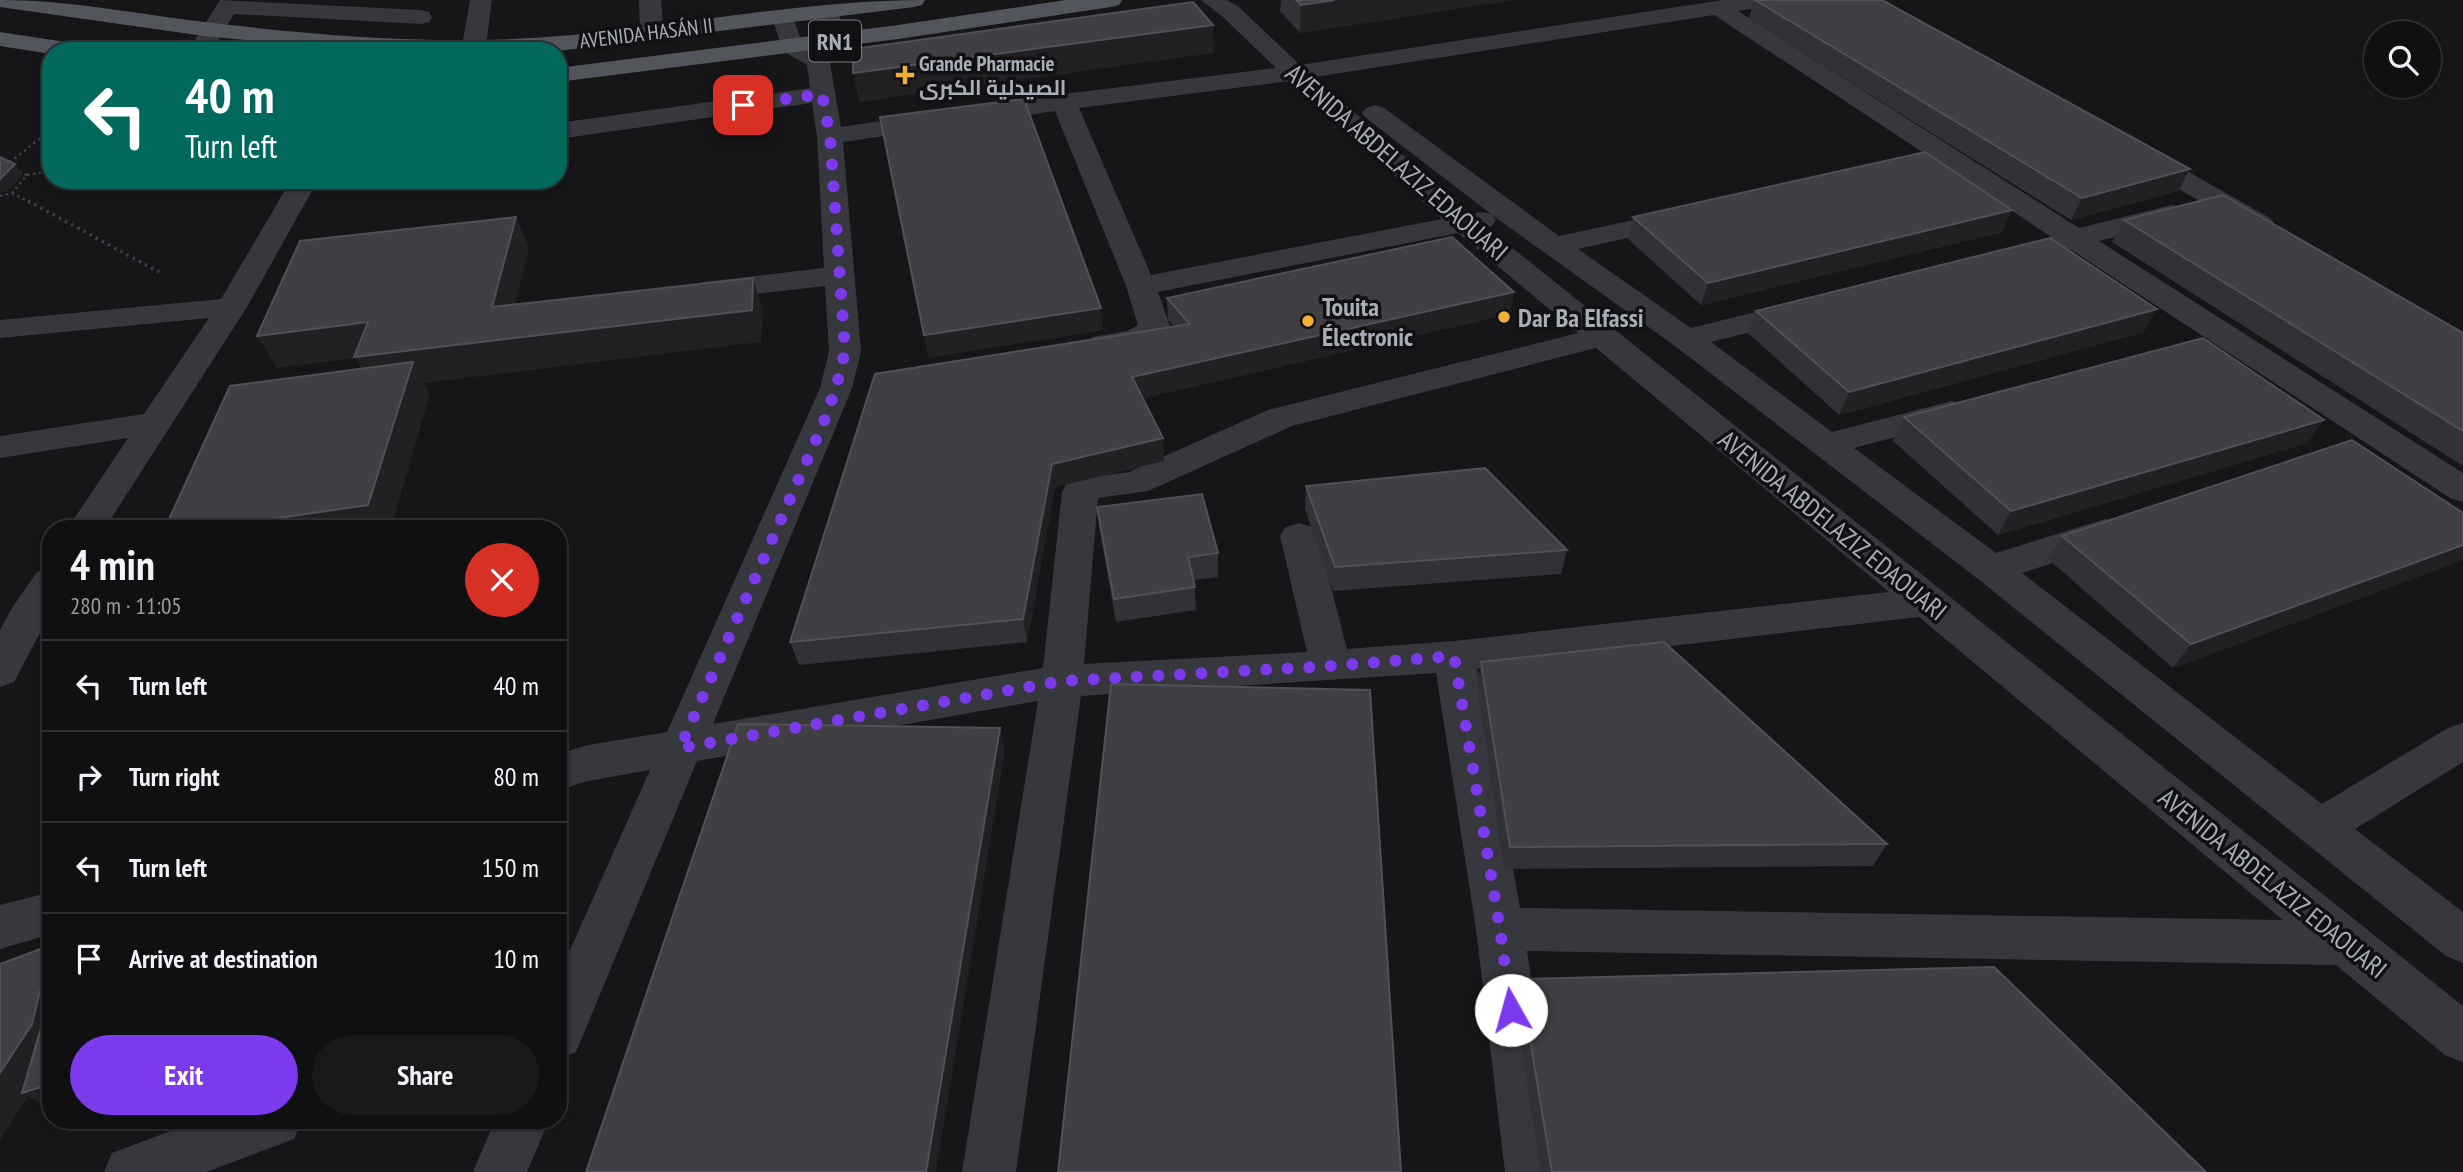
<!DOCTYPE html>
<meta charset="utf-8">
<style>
:root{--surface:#101012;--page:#19191b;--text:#f1f3f6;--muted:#9c9d9f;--line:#303032;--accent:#7c3aed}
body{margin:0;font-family:"PT Sans Narrow",Cairo,sans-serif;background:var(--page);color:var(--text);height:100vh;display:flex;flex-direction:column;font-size:26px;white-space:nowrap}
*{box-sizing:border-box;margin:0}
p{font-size:23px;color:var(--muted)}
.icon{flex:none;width:38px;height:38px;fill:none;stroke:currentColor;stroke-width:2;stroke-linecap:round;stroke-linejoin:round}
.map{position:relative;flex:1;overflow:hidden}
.details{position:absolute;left:42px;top:520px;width:525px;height:609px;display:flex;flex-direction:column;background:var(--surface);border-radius:28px;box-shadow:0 2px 5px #0004,0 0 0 2px var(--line)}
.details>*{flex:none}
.hud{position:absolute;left:42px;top:42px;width:525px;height:147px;border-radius:28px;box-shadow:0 2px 5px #0004,0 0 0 2px var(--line);background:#00695c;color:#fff;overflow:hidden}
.tools{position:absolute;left:2364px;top:21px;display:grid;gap:14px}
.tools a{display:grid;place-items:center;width:77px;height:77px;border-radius:50%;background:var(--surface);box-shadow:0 2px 5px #0004,0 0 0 2px var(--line);font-size:35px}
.pin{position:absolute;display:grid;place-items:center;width:60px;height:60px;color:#fff;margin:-30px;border-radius:14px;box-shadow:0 4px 10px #0006}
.me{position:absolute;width:77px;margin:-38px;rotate:353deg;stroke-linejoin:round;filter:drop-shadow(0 0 5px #0008)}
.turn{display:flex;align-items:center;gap:24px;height:147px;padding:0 28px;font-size:32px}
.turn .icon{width:91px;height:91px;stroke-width:2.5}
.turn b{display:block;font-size:49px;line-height:60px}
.round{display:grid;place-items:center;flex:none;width:74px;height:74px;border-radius:37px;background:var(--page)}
.overview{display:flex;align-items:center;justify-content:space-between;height:119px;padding:0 28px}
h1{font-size:42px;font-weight:800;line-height:52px}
.primary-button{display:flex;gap:14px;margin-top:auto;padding:14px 28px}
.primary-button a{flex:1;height:80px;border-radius:42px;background:var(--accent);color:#fff;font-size:28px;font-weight:800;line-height:80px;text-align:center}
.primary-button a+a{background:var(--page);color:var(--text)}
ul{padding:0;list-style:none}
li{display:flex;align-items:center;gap:21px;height:91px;padding:0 28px;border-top:2px solid var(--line)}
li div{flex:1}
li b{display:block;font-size:26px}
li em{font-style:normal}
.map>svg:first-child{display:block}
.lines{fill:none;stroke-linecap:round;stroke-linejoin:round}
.path-far1{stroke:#3d3f44;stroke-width:2.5;stroke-dasharray:2.5 3.5;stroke-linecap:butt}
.path{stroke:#3d3f44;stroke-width:3.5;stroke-dasharray:2.5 4.5;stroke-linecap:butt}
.minor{fill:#37383d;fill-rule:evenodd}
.major{fill:#53555c;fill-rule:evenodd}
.wall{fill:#323236}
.shaded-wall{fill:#212124}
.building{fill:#3f3f44;stroke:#4f5156;stroke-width:2}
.route{stroke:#7c3aed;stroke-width:12;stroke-dasharray:0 21.6}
.poi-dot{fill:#f2b134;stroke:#111113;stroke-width:2.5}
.labels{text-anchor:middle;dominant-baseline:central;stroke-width:7;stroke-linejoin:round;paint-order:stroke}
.far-street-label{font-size:21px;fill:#a8adb8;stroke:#111113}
.far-poi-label{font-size:21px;font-weight:bold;fill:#a8adb8;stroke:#111113;text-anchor:start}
.shield{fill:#111113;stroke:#7b7e86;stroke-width:2}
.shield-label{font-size:24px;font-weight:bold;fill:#a8adb8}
.street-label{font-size:26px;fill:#a8adb8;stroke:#111113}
.poi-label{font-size:26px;font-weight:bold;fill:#a8adb8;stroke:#111113;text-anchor:start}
</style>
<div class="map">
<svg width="2463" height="1172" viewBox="0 0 2463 1172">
<rect width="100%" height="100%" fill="#161618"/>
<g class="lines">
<!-- path-far1 -->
<g class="path-far1">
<path d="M5,166l46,-36"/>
<path d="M27,175l24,-4"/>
<path d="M12,193l19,10"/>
<path d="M0,196l12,-3 15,-18 -11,-5"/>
</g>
<!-- path -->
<path class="path" d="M28,201l131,71"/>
<!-- minor -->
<g class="minor">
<path d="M220,0l201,10 8,2 3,5 -3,5 -8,2 -187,-10 -22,37h-24z"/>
<path d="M470,0h22l-6,46 -4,5h-16l-4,-5z"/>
<path d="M639,0h22l3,33 -4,5h-16l-4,-5z"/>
<path d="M1201,0h26l12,7 61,58 423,-65h54l-3,5 -36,6 341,217 93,-23 10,2 4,6 -4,6 -83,22 364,232v29l-13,-4 -380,-249 -13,3 -10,-3 -4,-6 7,-7 -336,-221 -400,62 156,137 12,-2 9,2 -125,-96 -4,-5 4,-5 9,-3 9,3 175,128 122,-26 10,2 4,6 -4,6 -113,25 113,79 112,-28 11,2 4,7 -4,7 -103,26 121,90 120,-31 12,4 5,7 -5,7 -110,29 142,105 109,-34 13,4 5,9 -5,9 -96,32 300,231 126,-76 15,-5v39l-108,67 108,83v51l-17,-7 -468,-377 -303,-233 -183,-131 4,5 -4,6 -6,1 977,779v56l-18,-7 -109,-90 -809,-14 32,221h-54l-29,-243 -40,-256 -355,23 -65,476h-54l76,-471 -341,60 -121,291 -18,7v-82l92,-207 -62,11 -30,9v-36l30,-9 79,-13 153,-344 9,-37 -4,-65 -122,14 -11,-3 -4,-6 4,-6 11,-3 121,-14 -7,-132 -5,-33 -254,36v-16l252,-35 -3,-23 -24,-14 -11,-34 3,-5h16l11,30 13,8 9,-11 -7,-28 3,-5h16l12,34 -18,23 11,64 223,-33 212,-26 -53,-51zM1290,81l152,138 -291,56 -72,-167zM1055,111l71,175 12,39 -11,6 -34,6 -5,7 5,7c22,5 64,-2 78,-22l-13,-37 300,-59 120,100 -310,77 -139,62 -51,7 -11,4 -5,9 -19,176 -330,56 139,-336 9,-37 -18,-209zM1596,348l293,244 -435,49 -107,8 -29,-113 -6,-9 -13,-4 -13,4 -6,9 27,116 -223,12 14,-166 50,-7 144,-65zM1919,617l364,303 -763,-12 -43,-239z"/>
<path d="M2139,147l9,2 122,69 4,6 -4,6 -10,3 -10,-3 -120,-69 -4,-6 4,-6z"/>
<path d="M291,180h27l-71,127 -142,221h-37l60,-90 -128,20v-22l144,-22 65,-96 -209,20v-18l221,-21z"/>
<path d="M51,568v44l-37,70 -14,5v-57l12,-22 25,-36z"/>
<path d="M51,892v42l-51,15v-44z"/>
<path d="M200,1120h102l-8,19 -88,33h-102l8,-19z"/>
<path d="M495,1120h54l-22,52h-54z"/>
</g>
<!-- major -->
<g class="major">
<path d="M0,0c69,0 136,14 205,22 90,11 182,19 273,18 151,-1 297,-40 447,-40l-3,5 -8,2 -356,44 -217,-2 -137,-13 -204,-29z"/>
<path d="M1066,0h56l-3,5 -8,2 -213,32 -340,43v-14l340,-43z"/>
<path d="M0,32l79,12 8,2 4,5h-40v3l-51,-8z"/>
</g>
</g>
<!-- wall -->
<g class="wall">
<path d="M1281,0h231l-212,33 -20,-22z"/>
<path d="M1754,0l424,191 -107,29 -322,-201z"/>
<path d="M1633,217l369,15 -301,73 -73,-66z"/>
<path d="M2124,220l339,113v133l-351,-224z"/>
<path d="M1514,292l-4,22 -367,84 21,63 -109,26 -28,155 -228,23 -9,-23 384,-316 -6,-6 -1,-22z"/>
<path d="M1756,311l388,21 -305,83 -91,-82z"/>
<path d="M1904,417l420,3 -17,23 -309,92 -105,-94z"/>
<path d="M1306,486l261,64 -6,24 -228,17 -28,-82z"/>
<path d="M1097,507l121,46v24l-24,3 1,7 1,23 -80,12 -16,-91z"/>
<path d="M2463,513v47l-290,108 -125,-109 14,-23z"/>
<path d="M1481,662l406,182 -14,22 -369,3 -27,-184z"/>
<path d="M1520,979l686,193h-665l-27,-173z"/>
</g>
<!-- shaded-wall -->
<g class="shaded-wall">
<path d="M1335,0h177l-212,33 1,-28z"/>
<path d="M1213,25l1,28 -355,49 -6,-29z"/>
<path d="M15,164l8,11 -16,16 -7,2v-14z"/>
<path d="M2190,169l-12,22 -107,29 11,-22z"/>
<path d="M2012,210l-10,22 -301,73 7,-22z"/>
<path d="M516,217l13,30 -22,92 246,-61 10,31 -2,33 -337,41 6,11 -39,134h-183l165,-139 -18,-31 -78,10 -20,-32z"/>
<path d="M1514,292l-4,22 -376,86 -2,-23z"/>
<path d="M1101,308l2,22 -175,28 -4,-23z"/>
<path d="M2157,309l-13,23 -305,83 10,-23z"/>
<path d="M2324,420l-17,23 -309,92 13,-24z"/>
<path d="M1163,438l1,23 -109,26 -28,155 -4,-23 29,-155z"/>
<path d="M2463,545v15l-290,108 18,-24z"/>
<path d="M1000,728l5,23 -69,421h-10z"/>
<path d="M51,948v163l-23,-15 -28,44v-67z"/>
</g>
<!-- building -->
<g class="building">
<path d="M1296,0h39l-34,5z"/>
<path d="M1755,0h127l308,169 -108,29z"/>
<path d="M1193,2l20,23 -360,48v-24z"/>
<path d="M1024,99l77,209 -177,27 -44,-218z"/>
<path d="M1925,152l87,58 -304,73 -75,-66z"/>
<path d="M0,157l15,7 -15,15z"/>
<path d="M2223,195l240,138v98l-339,-211z"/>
<path d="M516,217l-24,90 261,-29 -1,32 -398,47 14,-35 -111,14 43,-95z"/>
<path d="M1452,237l62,55 -382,85 31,61 -111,26 -29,155 -233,23 85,-268 315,-50 -23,-26z"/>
<path d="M2050,238l107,71 -308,83 -93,-81z"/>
<path d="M2203,338l121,82 -313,91 -107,-94z"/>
<path d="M413,362l-45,143 -160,23h-43l65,-142z"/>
<path d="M2352,440l111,73v32l-272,99 -129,-108z"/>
<path d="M1485,468l82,82 -232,17 -29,-81z"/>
<path d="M1202,494l16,59 -30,4 7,30 -81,12 -17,-92z"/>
<path d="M1664,642l223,202 -377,3 -29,-185z"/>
<path d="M1111,684l259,6 31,482h-343z"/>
<path d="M738,724l262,4 -74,444h-340z"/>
<path d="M51,945l-19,79 -32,49v-109z"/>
<path d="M1994,967l212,205h-654l-32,-193z"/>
<path d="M51,994v90l-29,9z"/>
</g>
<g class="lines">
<!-- route -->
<path class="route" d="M743,105l79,-11 8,42 15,215 -9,37 -13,36 -143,324 382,-67 269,-15 123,-10 46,273 11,81"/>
</g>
<!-- markers -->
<g class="poi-dot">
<path d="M901.5 64.5h7v7h7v7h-7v7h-7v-7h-7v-7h7z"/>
<circle cx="1504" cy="317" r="7"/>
<circle cx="1308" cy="321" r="7"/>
</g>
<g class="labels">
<!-- far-street labels -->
<g class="far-street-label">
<text transform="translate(646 33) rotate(-7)">AVENIDA HASÁN II</text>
</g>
<!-- far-poi labels -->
<g class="far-poi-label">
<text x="919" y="63">Grande Pharmacie<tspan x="919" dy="24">الصيدلية الكبرى</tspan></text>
</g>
<!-- shield labels -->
<rect class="shield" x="809" y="20.5" width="52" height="41" rx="5"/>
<g class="shield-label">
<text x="835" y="41">RN1</text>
</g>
<!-- street labels -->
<g class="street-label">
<text transform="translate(1397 162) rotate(41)">AVENIDA ABDELAZIZ EDAOUARI</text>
<text transform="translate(1833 525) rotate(39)">AVENIDA ABDELAZIZ EDAOUARI</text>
<text transform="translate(2273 883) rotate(39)">AVENIDA ABDELAZIZ EDAOUARI</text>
</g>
<!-- poi labels -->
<g class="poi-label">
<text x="1322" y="306">Touita<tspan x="1322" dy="30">Électronic</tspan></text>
<text x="1518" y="317">Dar Ba Elfassi</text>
</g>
</g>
</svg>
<div class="tools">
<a><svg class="icon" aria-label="search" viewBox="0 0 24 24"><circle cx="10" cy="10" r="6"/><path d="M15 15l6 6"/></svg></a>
</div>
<div class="pin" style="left:743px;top:105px;background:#d93025"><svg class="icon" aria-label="arrive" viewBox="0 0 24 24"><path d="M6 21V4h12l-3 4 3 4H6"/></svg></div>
<svg class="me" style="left:1511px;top:1010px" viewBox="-20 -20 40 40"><circle r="19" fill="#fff"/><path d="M0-13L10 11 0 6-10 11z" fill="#7c3aed"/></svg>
<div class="hud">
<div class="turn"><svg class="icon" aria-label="left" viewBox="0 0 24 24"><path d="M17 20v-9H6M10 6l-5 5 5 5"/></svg><div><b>40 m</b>Turn left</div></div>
</div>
<section class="details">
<div class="overview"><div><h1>4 min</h1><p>280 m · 11:05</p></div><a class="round" style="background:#d93025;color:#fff"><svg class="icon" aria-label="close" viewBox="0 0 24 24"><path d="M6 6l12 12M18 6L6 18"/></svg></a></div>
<ul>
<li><svg class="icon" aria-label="left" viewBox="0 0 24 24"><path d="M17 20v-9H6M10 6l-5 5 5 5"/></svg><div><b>Turn left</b></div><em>40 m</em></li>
<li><svg class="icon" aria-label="right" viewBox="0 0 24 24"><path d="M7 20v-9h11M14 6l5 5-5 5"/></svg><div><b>Turn right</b></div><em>80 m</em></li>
<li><svg class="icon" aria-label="left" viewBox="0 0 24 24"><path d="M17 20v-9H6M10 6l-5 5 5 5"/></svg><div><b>Turn left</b></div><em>150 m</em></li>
<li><svg class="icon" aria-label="arrive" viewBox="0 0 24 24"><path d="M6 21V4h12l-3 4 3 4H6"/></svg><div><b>Arrive at destination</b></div><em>10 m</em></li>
</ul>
<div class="primary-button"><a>Exit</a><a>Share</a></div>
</section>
</div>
